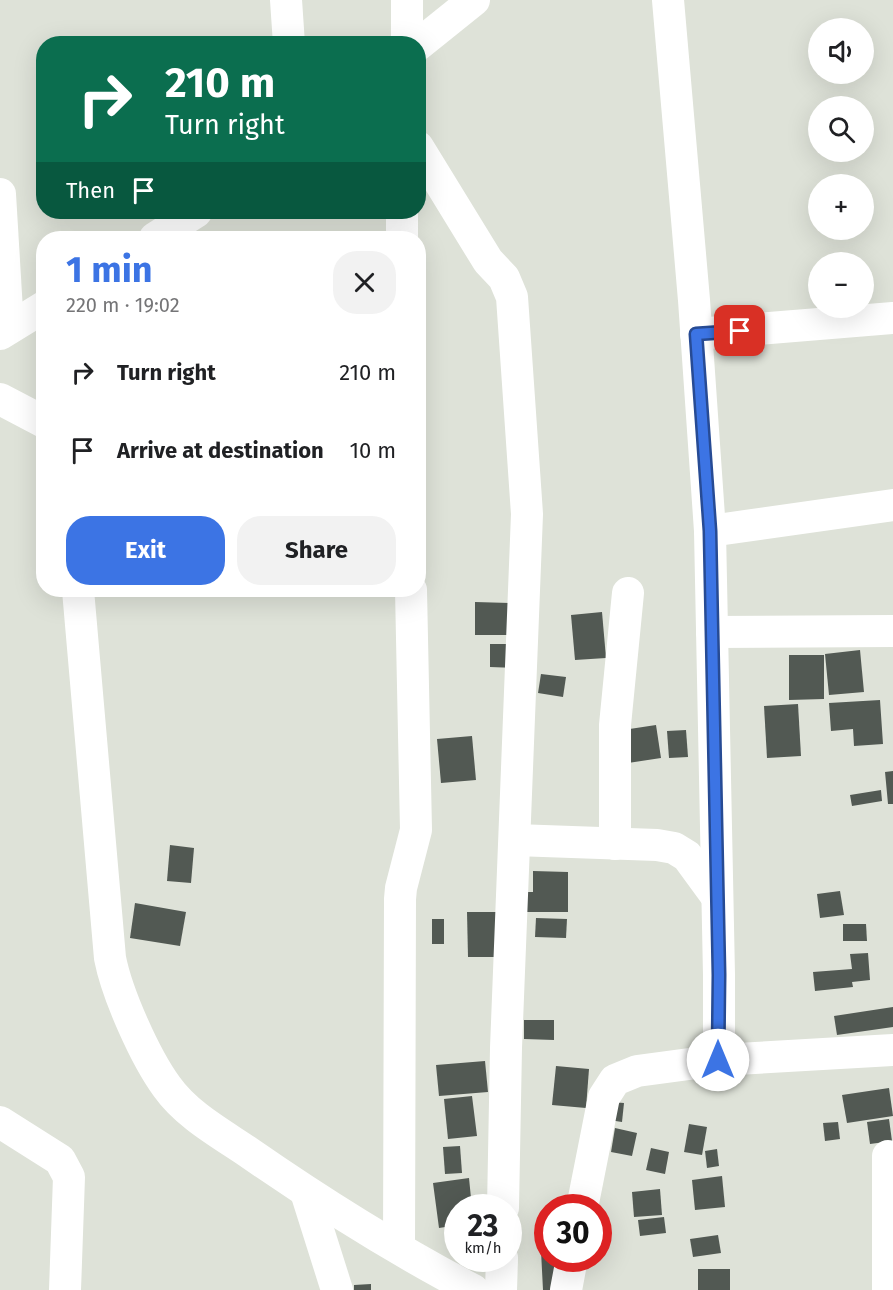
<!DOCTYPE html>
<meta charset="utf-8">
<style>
:root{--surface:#fff;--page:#f2f2f2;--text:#202124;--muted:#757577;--accent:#3c74e4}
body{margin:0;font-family:"Fira Sans",sans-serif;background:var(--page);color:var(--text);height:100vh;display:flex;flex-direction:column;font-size:22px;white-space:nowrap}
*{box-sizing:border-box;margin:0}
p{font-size:20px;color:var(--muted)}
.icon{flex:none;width:33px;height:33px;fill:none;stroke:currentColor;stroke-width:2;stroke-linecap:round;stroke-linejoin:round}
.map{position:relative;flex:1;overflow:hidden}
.side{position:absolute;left:36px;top:231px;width:390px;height:366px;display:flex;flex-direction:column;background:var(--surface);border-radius:24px;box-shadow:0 6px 24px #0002}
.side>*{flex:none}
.banner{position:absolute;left:36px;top:36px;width:390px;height:183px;border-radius:24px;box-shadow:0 6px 24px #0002;background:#0b6e4f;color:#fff;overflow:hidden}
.tools{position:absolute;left:808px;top:18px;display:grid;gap:12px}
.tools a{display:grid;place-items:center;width:66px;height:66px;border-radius:50%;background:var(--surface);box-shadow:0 6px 24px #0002;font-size:30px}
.speed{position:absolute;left:444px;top:1194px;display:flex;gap:12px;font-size:30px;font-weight:700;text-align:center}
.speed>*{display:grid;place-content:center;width:78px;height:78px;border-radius:50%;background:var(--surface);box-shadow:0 6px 24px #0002;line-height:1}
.speed small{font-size:15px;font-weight:400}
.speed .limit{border:9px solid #d22;background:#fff;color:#111}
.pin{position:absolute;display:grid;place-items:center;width:51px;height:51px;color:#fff;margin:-26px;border-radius:12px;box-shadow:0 3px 9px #0006}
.me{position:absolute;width:66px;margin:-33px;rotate:0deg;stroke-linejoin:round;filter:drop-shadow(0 0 4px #0008)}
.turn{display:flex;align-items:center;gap:21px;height:126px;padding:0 30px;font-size:27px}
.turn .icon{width:78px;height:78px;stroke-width:2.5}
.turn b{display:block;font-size:42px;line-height:51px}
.then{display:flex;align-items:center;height:57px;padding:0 30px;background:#0003;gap:12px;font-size:22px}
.round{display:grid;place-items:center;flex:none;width:63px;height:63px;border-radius:24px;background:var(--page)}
.head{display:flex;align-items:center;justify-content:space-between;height:102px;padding:0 30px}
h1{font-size:36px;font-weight:700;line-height:45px;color:var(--accent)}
.button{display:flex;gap:12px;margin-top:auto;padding:12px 30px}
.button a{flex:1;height:69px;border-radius:24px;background:var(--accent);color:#fff;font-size:24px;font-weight:700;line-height:69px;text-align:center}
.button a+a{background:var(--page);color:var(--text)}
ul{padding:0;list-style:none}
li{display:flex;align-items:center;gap:18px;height:78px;padding:0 30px}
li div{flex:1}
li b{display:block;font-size:22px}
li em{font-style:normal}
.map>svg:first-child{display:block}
.building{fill:#525953}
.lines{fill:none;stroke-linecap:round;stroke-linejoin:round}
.minor{stroke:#fff;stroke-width:32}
.route-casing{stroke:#274b94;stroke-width:15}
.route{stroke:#3c74e4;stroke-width:10}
</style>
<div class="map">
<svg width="893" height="1290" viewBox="0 0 893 1290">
<rect width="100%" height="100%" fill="#dee2d8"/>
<!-- building -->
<g class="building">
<path d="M475,602l35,1v32h-35z"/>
<path d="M602,612l4,46 -31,2 -4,-45z"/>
<path d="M490,644h25v24l-25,-1z"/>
<path d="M860,650l4,42 -35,3 -4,-41z"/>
<path d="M789,655h35v44l-35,1z"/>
<path d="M541,674l25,3 -3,20 -25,-4z"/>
<path d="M880,700l3,44 -29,2 -1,-17 -22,2 -2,-28z"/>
<path d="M798,704l3,52 -34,2 -3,-52z"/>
<path d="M656,725l5,33 -33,5 -5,-33z"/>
<path d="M686,730l2,27 -19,1 -2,-27z"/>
<path d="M472,736l4,44 -35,3 -4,-44z"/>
<path d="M893,771v33h-5l-3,-32z"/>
<path d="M881,790l1,11 -30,5 -2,-11z"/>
<path d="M170,845l24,3 -3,35 -24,-2z"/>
<path d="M533,871l35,1v40h-42v-20h7z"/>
<path d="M840,891l4,24 -24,3 -3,-24z"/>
<path d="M135,903l51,9 -6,34 -50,-8z"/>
<path d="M467,912h35v45h-34z"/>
<path d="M536,918l31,1 -1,19 -31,-1z"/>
<rect x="432" y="919" width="12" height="25"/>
<path d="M843,924h23l1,17h-24z"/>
<path d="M868,953l2,27 -18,2 1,5 -38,4 -2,-19 39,-3 -2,-15z"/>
<path d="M893,1007v20l-56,8 -3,-19z"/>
<path d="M524,1020h30v20l-30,-1z"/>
<path d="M485,1061l3,31 -49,4 -3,-31z"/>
<path d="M556,1066l33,3 -3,39 -34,-3z"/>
<path d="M889,1088l4,28 -46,7 -5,-28z"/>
<path d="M472,1096l5,40 -29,3 -4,-40z"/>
<path d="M611,1102l13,1 -2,19 -13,-2z"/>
<path d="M889,1119l3,22 -22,3 -3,-22z"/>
<path d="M838,1122l2,17 -15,2 -2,-18z"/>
<path d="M689,1124l18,3 -5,28 -18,-3z"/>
<path d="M615,1128l22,5 -5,23 -21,-4z"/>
<path d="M460,1146l2,27 -17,1 -2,-27z"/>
<path d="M651,1148l18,4 -4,22 -19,-4z"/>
<path d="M717,1149l2,17 -12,2 -2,-17z"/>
<path d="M722,1176l3,31 -30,3 -3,-30z"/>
<path d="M469,1178l3,30h-14v17l-19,3 -6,-45z"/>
<path d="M660,1189l2,26 -28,2 -2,-25z"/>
<path d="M664,1217l2,16 -26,3 -2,-16z"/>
<path d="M540,1231h8v27h11l1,32h-17z"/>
<path d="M718,1235l3,18 -28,4 -3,-18z"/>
<rect x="698" y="1269" width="32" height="21"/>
<path d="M371,1284v6h-17v-5z"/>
</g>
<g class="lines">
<!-- minor -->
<g class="minor">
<path d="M286,0l3,44"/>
<path d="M407,0v44"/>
<path d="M668,0l26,300 16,231 9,444v85"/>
<path d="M418,45l56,-45"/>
<path d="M418,147l70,114 16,17 8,19 15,217 -21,534 -3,160"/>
<path d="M0,194l8,134"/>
<path d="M402,212v26"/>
<path d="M155,238l41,-26"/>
<path d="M0,334l44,-27"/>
<path d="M696,334l197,-16"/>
<path d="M0,399l44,23"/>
<path d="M710,531l183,-26"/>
<path d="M78,590l32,368c7,36 35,99 57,129 20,28 53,46 81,65 72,50 147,97 225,138"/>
<path d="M712,632l181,-1"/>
<path d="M515,840l142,5 17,3 13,8 30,41"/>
<path d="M615,844v-119l13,-132"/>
<path d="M0,1122l60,38 9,17 -4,113"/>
<path d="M888,1156v134"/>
<path d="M306,1192l31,98"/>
<path d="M582,1208l22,-111 11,-17 22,-9 82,-11 174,-10"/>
<path d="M399,1248l1,-349 1,-11 15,-58 -5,-240"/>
<path d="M501,1290l1,-32"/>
<path d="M566,1290l6,-32"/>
</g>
</g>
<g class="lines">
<defs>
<path id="route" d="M718,1060l1,-85 -9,-444 -14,-197 44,-3"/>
</defs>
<!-- route casing -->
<use href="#route" class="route-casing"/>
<!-- route -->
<use href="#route" class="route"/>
</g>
</svg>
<div class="tools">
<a><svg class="icon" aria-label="sound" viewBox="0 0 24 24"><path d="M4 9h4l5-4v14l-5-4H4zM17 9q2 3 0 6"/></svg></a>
<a><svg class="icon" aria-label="search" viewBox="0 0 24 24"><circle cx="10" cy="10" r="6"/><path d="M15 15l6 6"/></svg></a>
<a>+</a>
<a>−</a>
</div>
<div class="speed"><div>23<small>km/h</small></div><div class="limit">30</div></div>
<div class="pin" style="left:740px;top:331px;background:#d93025"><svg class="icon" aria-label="arrive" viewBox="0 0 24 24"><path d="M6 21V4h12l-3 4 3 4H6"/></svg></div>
<svg class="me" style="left:718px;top:1060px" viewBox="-20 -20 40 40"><circle r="19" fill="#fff"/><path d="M0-13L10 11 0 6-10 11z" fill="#3c74e4"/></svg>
<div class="banner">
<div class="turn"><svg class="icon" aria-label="right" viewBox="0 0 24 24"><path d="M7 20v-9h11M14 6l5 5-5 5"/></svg><div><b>210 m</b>Turn right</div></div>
<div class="then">Then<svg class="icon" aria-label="arrive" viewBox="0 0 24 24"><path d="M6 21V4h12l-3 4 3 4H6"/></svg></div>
</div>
<section class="side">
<div class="head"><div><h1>1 min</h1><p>220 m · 19:02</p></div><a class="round"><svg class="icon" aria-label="close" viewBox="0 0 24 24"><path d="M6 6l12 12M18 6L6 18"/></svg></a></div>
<ul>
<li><svg class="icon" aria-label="right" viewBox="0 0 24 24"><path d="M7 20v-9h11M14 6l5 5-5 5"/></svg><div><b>Turn right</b></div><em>210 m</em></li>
<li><svg class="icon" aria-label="arrive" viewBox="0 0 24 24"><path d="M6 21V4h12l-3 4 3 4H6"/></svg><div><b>Arrive at destination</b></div><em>10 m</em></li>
</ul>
<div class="button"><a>Exit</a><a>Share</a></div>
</section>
</div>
